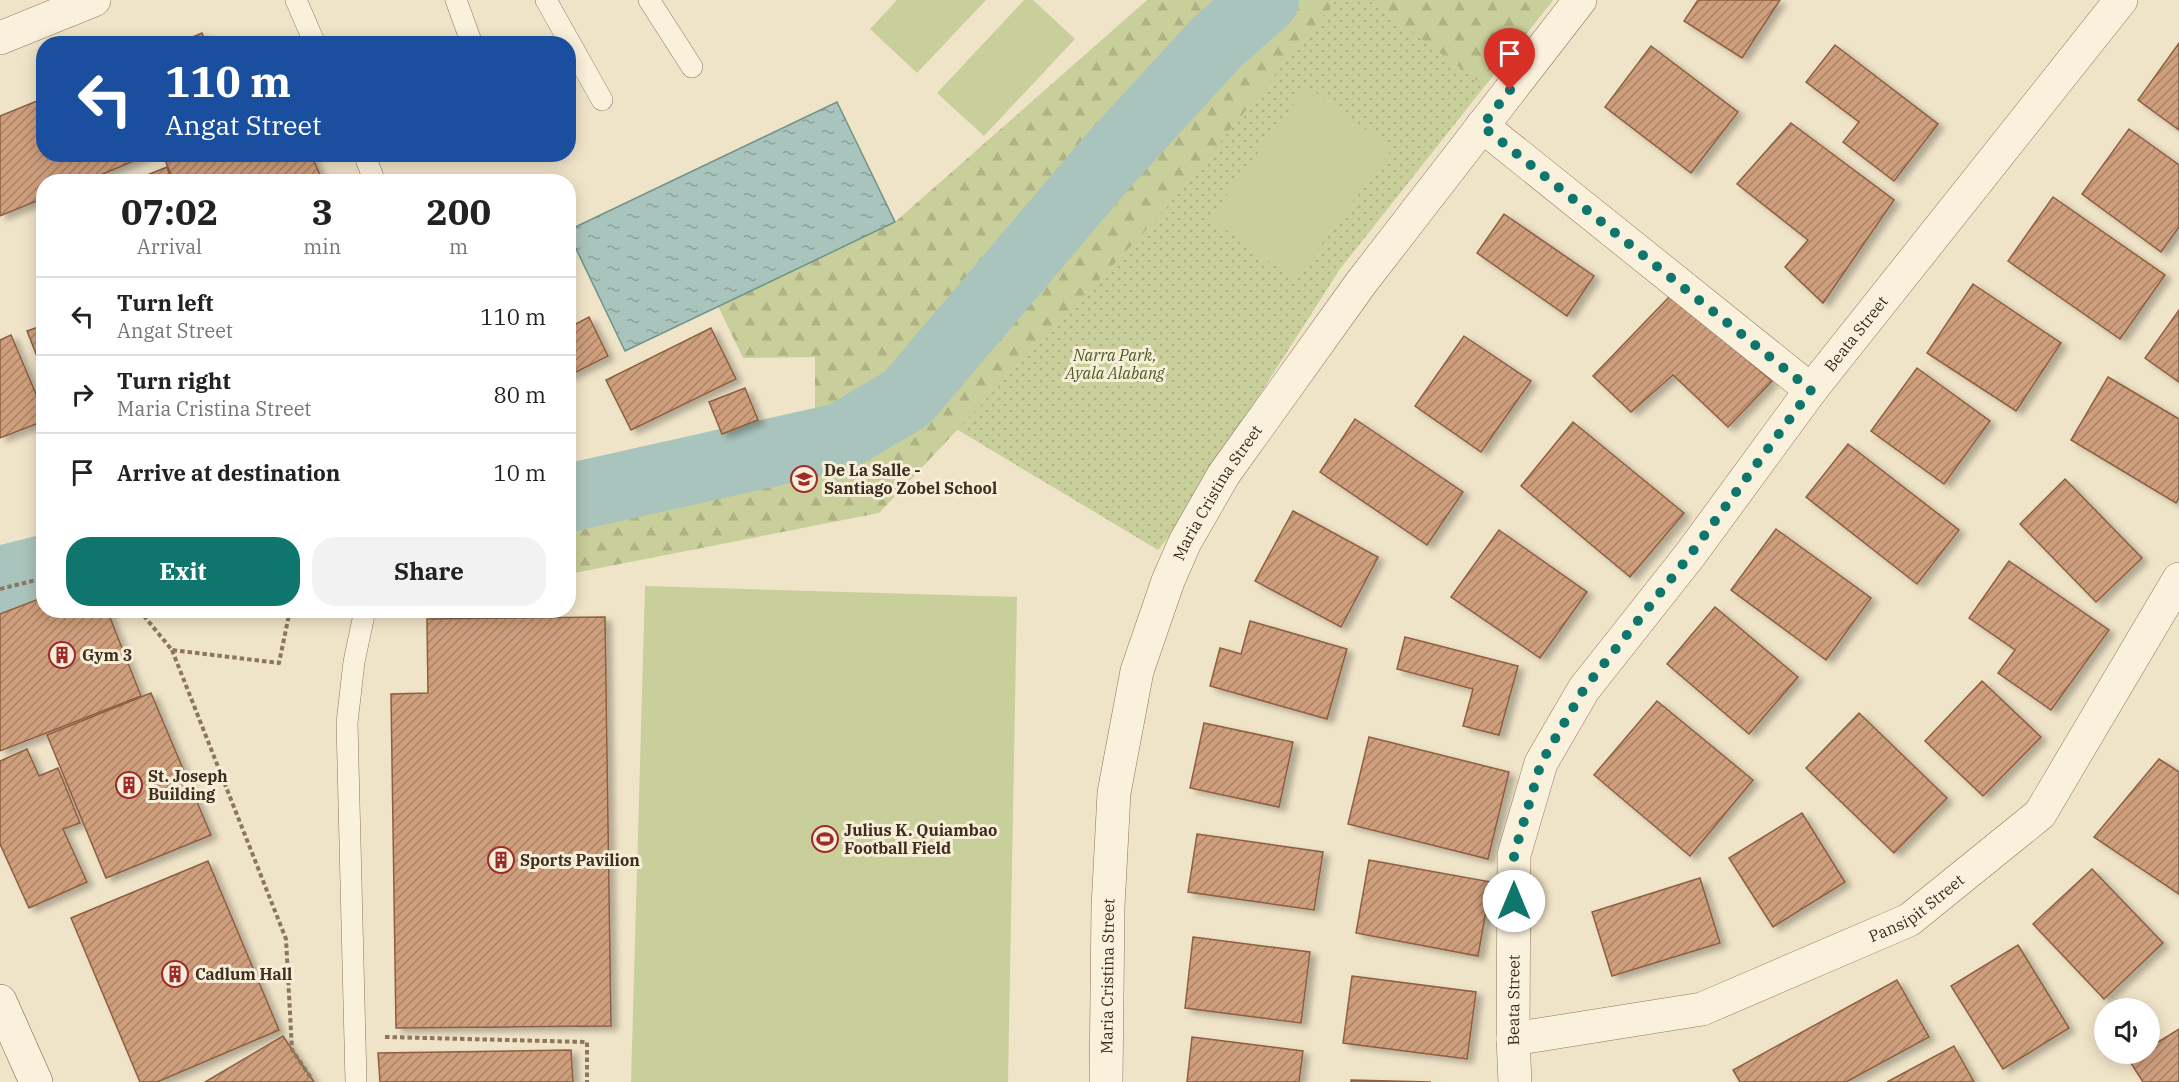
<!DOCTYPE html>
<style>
:root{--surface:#fff;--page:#f2f2f2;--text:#222;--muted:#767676;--line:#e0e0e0;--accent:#0f766e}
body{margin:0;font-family:"IBM Plex Serif",serif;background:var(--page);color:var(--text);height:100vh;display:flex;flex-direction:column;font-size:22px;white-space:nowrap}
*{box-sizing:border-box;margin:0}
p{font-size:20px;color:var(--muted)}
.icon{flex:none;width:33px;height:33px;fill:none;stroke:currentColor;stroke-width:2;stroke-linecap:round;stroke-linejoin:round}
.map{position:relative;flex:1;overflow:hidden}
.drawer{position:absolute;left:36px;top:174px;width:540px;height:444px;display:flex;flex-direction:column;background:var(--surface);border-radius:24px;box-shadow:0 3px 15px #0003}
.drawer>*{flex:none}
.guide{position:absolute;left:36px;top:36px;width:540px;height:126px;border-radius:24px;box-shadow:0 3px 15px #0003;background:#1a4fa0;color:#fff;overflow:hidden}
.buttons{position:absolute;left:2094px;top:998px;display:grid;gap:12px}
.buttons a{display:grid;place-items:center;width:66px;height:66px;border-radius:50%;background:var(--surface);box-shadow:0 3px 15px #0003;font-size:30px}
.pin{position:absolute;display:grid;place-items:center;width:51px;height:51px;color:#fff;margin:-62px -26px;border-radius:50% 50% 50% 0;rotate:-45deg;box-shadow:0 0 6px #0007}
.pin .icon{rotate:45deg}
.me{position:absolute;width:66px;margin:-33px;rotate:0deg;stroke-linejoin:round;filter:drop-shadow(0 0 4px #0008)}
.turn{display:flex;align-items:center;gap:21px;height:126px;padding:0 30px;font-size:27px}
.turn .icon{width:78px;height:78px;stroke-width:2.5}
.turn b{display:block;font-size:42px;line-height:51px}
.eta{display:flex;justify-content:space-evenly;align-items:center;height:102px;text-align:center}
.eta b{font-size:36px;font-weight:700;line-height:42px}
.cta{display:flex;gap:12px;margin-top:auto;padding:12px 30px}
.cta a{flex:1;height:69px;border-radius:24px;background:var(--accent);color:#fff;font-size:24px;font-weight:700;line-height:69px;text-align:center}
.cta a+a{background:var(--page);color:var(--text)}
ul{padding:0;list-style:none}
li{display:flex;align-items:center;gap:18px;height:78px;padding:0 30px;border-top:2px solid var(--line)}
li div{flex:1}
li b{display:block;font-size:22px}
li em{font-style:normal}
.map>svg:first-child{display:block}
.green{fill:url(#green-dots)}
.forest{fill:url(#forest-firs)}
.pitch{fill:#c9cf9b}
.water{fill:url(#water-ripples);stroke:#6f938a;stroke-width:1.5}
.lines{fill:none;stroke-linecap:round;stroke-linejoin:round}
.river{stroke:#a9c4bc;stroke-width:68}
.building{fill:url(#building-hatch);stroke:#8d5f41;stroke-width:1.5;filter:url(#shadow)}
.lane-casing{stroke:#8d765c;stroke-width:22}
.street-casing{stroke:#8d765c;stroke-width:34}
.secondary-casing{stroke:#6f573f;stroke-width:34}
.path{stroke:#8d765c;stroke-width:4;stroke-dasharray:4.5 3;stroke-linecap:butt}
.lane{stroke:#faf1dc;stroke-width:21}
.street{stroke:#faf1dc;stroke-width:33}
.secondary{stroke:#faf1dc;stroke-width:33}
.route{stroke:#0f766e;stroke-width:10;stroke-dasharray:0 18}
.labels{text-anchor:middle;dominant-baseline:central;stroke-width:6;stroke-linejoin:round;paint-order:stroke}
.street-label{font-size:16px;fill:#3d2e20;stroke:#f7eed8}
.park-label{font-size:16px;font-style:italic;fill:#4d5a26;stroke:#f7eed8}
.poi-label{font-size:16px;font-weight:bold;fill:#3d2e20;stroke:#f7eed8;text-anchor:start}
</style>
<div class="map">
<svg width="2179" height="1082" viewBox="0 0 2179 1082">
<defs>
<pattern id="green-dots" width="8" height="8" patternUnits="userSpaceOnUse" patternTransform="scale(1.5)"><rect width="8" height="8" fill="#c9cf9b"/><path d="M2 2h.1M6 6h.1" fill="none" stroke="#aeb285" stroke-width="1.8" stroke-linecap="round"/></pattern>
<pattern id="forest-firs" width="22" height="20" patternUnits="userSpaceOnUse" patternTransform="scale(1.5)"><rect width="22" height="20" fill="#c9cf9b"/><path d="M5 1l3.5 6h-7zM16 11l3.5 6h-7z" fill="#aeb285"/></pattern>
<pattern id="water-ripples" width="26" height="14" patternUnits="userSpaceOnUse" patternTransform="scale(1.5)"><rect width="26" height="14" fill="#a9c4bc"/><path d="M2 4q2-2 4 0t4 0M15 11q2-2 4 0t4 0" fill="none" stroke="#8ba098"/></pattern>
<pattern id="building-hatch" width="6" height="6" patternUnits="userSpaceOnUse" patternTransform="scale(1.5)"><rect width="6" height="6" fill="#cf9f7d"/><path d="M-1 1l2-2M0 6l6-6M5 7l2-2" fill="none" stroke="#a98266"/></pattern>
<filter id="shadow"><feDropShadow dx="6" dy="4" stdDeviation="3" flood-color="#0004"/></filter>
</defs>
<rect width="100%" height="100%" fill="#f0e4c8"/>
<!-- green -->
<path class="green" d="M1166,0h387l-213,269 -172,269 -10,12 -237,-142z"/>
<!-- forest -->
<g class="forest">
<path d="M1147,0h189l-175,214 -282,299 -310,61 -1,-102 247,-57v-58l-72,1 -25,-52 177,-84z"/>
<path d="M1368,0h185l-68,86z"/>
</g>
<!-- pitch -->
<g class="pitch">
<path d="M897,0h89l-69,73 -47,-44z"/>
<path d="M1024,0h9l42,39 -91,97 -47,-43z"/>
<path d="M1307,86l85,63 -97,131 -85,-62z"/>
<path d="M645,586l372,11 -9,485h-377z"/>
</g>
<!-- water -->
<path class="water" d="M837,102l58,120 -270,129 -56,-117v-4z"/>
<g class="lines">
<!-- river -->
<g class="river">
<path d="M568,498l273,-61 66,-39 202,-238 108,-118 48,-42"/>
<path d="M0,580l44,-11"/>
</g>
</g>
<!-- building -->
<g class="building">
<path d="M1698,0h82l-38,58 -58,-37z"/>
<path d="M202,33l4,11h-30z"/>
<path d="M2179,43v87l-41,-30z"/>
<path d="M1835,45l103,79 -44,57 -51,-39 16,-20 -53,-40z"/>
<path d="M1651,46l87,66 -47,61 -86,-66z"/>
<path d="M44,98v56h106l-66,28h-40v16l-44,18v-100z"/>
<path d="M1791,123l103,77 -71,103 -38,-36 23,-27 -71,-56z"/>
<path d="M2129,129l50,36v62l-18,25 -79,-58z"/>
<path d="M311,154l12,28h-149l-11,-27z"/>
<path d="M167,167l5,15h-42z"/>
<path d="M2053,197l112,78 -45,64 -112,-78z"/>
<path d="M1504,214l90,62 -27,40 -90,-63z"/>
<path d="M1973,284l88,59 -45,68 -89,-58z"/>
<path d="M1671,295l101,86 -44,46 -55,-52 -42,37 -38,-36z"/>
<path d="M2179,310v72l-34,-24z"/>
<path d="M589,317l19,39 -40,20v-48z"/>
<path d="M44,325v49l-17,-43z"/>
<path d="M711,328l25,51 -105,51 -25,-50z"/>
<path d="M11,335l33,78v8l-44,17v-98z"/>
<path d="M1464,336l67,45 -50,71 -66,-46z"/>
<path d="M1917,368l73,53 -46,63 -73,-53z"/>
<path d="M2108,377l71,42v79l-3,5 -105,-63z"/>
<path d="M745,388l13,32 -36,14 -13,-32z"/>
<path d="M1355,419l108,73 -36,53 -107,-73z"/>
<path d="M1573,422l111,91 -54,64 -109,-91z"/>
<path d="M1848,444l111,86 -42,54 -111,-87z"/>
<path d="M2065,479l77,79 -46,44 -76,-78z"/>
<path d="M1293,511l85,46 -37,70 -86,-46z"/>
<path d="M1776,529l95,69 -45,62 -95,-70z"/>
<path d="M1499,530l88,62 -47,66 -89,-61z"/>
<path d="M2009,561l100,69 -58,80 -53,-37 17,-23 -46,-32z"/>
<path d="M44,597v13h63l34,86 -141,55v-137z"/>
<path d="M1715,607l83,70 -49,57 -82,-70z"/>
<path d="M605,617l6,409 -215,2 -5,-334 37,-1 -1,-74z"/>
<path d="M1250,621l97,28 -20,70 -117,-33 10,-38 21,6z"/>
<path d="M1405,637l113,29 -19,69 -36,-9 10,-37 -76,-20z"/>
<path d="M1982,681l59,56 -58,59 -58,-55z"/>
<path d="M151,693l60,142 -105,43 -59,-143z"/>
<path d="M1657,701l96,79 -63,76 -96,-81z"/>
<path d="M1859,713l88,85 -53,55 -88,-85z"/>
<path d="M1204,723l89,19 -14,65 -89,-19z"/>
<path d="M1369,737l140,35 -21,87 -140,-35z"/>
<path d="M27,749l12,27 19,-8 22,55 -17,6 24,53 -58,26 -29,-64v-83z"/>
<path d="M2159,759l20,13v122l-85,-57z"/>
<path d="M1802,813l43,69 -72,45 -44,-69z"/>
<path d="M1197,834l126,18 -9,58 -126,-18z"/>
<path d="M1369,860l122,22 -13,74 -122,-23z"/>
<path d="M208,861l71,169 -122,52h-17l-69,-164z"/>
<path d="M2092,869l71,74 -59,56 -71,-75z"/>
<path d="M1700,878l20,65 -108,33 -20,-64z"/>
<path d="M1193,937l117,15 -9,71 -116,-15z"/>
<path d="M2018,945l51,83 -66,41 -52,-83z"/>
<path d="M1352,976l124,16 -9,67 -124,-16z"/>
<path d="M1897,980l32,57 -83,45h-106l-7,-12z"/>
<path d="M2179,1029v53h-36l-14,-22 11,-7h10v-6z"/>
<path d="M283,1036l31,46h-109z"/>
<path d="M1192,1037l111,14 -4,31h-112z"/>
<path d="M1954,1046l20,36h-87z"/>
<path d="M571,1050l2,32h-193l-2,-29z"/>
<path d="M1351,1080l80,2h-80z"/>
</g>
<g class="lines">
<defs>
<g id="lane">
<path d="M296,0l19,44"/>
<path d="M456,0l16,44"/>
<path d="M546,0l56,100"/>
<path d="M649,0l43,67"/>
<path d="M364,154l11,28"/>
<path d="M356,1082l-9,-359 7,-61 11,-52"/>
</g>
<g id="street">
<path d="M0,38l94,-38"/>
<path d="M1482,126l329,264"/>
<path id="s1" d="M1513,1039l189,-30 207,-89 131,-106 139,-235"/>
<path id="s2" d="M1106,1082l2,-175 6,-114 23,-122 31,-90 17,-39 39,-68 137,-191 219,-283"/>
<path id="s3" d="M1515,1082l-2,-43 1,-184 27,-92 43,-74 106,-134 121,-165 310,-390"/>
</g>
<path id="secondary" d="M0,1001l36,81"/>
</defs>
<!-- lane casing -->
<use href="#lane" class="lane-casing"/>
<!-- street casing -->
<use href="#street" class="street-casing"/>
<!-- secondary casing -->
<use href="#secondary" class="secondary-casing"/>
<!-- path -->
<g class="path">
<path d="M0,589l44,-11"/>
<path d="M139,610l33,40 107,13 11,-53"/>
<path d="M172,650l114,289 6,111 19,28"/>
<path d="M385,1037l202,5v40"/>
</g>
<!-- lane -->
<use href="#lane" class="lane"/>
<!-- street -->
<use href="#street" class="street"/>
<!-- secondary -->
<use href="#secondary" class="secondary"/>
</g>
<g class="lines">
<!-- route -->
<path class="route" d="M1510,90l-28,36 329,264 -121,165 -106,134 -43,74 -27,92v46"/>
</g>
<!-- icons -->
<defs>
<symbol id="school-ring" viewBox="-11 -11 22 22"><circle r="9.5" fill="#f7eed8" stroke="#9e2a2b" stroke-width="1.5"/><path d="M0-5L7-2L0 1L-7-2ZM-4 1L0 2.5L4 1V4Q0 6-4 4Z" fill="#9e2a2b"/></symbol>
<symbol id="building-ring" viewBox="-11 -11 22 22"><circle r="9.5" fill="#f7eed8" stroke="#9e2a2b" stroke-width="1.5"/><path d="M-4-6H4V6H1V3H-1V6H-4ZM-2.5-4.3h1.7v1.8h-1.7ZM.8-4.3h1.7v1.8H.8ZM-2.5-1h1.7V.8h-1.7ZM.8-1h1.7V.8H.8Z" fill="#9e2a2b"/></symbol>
<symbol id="stadium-ring" viewBox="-11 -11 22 22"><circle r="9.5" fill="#f7eed8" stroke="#9e2a2b" stroke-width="1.5"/><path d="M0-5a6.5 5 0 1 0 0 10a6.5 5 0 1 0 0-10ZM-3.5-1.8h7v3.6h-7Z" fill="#9e2a2b"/></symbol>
</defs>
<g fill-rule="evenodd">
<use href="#school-ring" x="789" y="464" width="30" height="30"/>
<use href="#building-ring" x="47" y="640" width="30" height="30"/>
<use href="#building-ring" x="114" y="770" width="30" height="30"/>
<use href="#stadium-ring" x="810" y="824" width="30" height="30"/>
<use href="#building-ring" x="486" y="845" width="30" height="30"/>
<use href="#building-ring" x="160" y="959" width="30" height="30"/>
</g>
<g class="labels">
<!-- street labels -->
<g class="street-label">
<text stroke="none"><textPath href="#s3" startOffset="856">Beata Street</textPath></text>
<text stroke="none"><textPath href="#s2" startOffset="610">Maria Cristina Street</textPath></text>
<text stroke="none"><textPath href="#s1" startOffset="429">Pansipit Street</textPath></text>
<text stroke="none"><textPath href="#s2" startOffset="106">Maria Cristina Street</textPath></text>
<text stroke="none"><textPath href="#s3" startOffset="82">Beata Street</textPath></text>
</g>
<!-- park labels -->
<g class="park-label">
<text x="1115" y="355">Narra Park,<tspan x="1115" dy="18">Ayala Alabang</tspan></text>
</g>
<!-- poi labels -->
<g class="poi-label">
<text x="824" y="470">De La Salle -<tspan x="824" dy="18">Santiago Zobel School</tspan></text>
<text x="82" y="655">Gym 3</text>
<text x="148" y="776">St. Joseph<tspan x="148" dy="18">Building</tspan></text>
<text x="844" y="830">Julius K. Quiambao<tspan x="844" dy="18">Football Field</tspan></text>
<text x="520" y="860">Sports Pavilion</text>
<text x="195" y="974">Cadlum Hall</text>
</g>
</g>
</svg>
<div class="buttons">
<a><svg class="icon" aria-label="sound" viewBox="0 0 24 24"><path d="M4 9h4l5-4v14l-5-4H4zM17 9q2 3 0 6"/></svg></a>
</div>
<div class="pin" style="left:1510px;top:90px;background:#d93025"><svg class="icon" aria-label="arrive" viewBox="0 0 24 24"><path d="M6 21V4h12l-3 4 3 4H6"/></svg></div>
<svg class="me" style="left:1514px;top:901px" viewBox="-20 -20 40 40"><circle r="19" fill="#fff"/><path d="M0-13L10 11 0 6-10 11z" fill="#0f766e"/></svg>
<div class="guide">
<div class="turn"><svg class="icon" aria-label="left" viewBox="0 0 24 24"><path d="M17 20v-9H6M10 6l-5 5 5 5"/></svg><div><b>110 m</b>Angat Street</div></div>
</div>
<section class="drawer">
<div class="eta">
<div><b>07:02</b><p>Arrival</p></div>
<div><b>3</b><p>min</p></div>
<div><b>200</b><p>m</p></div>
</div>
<ul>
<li><svg class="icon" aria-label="left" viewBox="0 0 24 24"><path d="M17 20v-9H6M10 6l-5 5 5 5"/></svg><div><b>Turn left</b><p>Angat Street</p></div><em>110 m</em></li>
<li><svg class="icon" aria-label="right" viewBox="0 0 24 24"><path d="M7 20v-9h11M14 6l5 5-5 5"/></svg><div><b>Turn right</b><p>Maria Cristina Street</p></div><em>80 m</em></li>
<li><svg class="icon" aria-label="arrive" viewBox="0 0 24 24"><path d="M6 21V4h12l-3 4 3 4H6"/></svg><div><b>Arrive at destination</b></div><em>10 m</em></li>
</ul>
<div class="cta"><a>Exit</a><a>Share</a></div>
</section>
</div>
